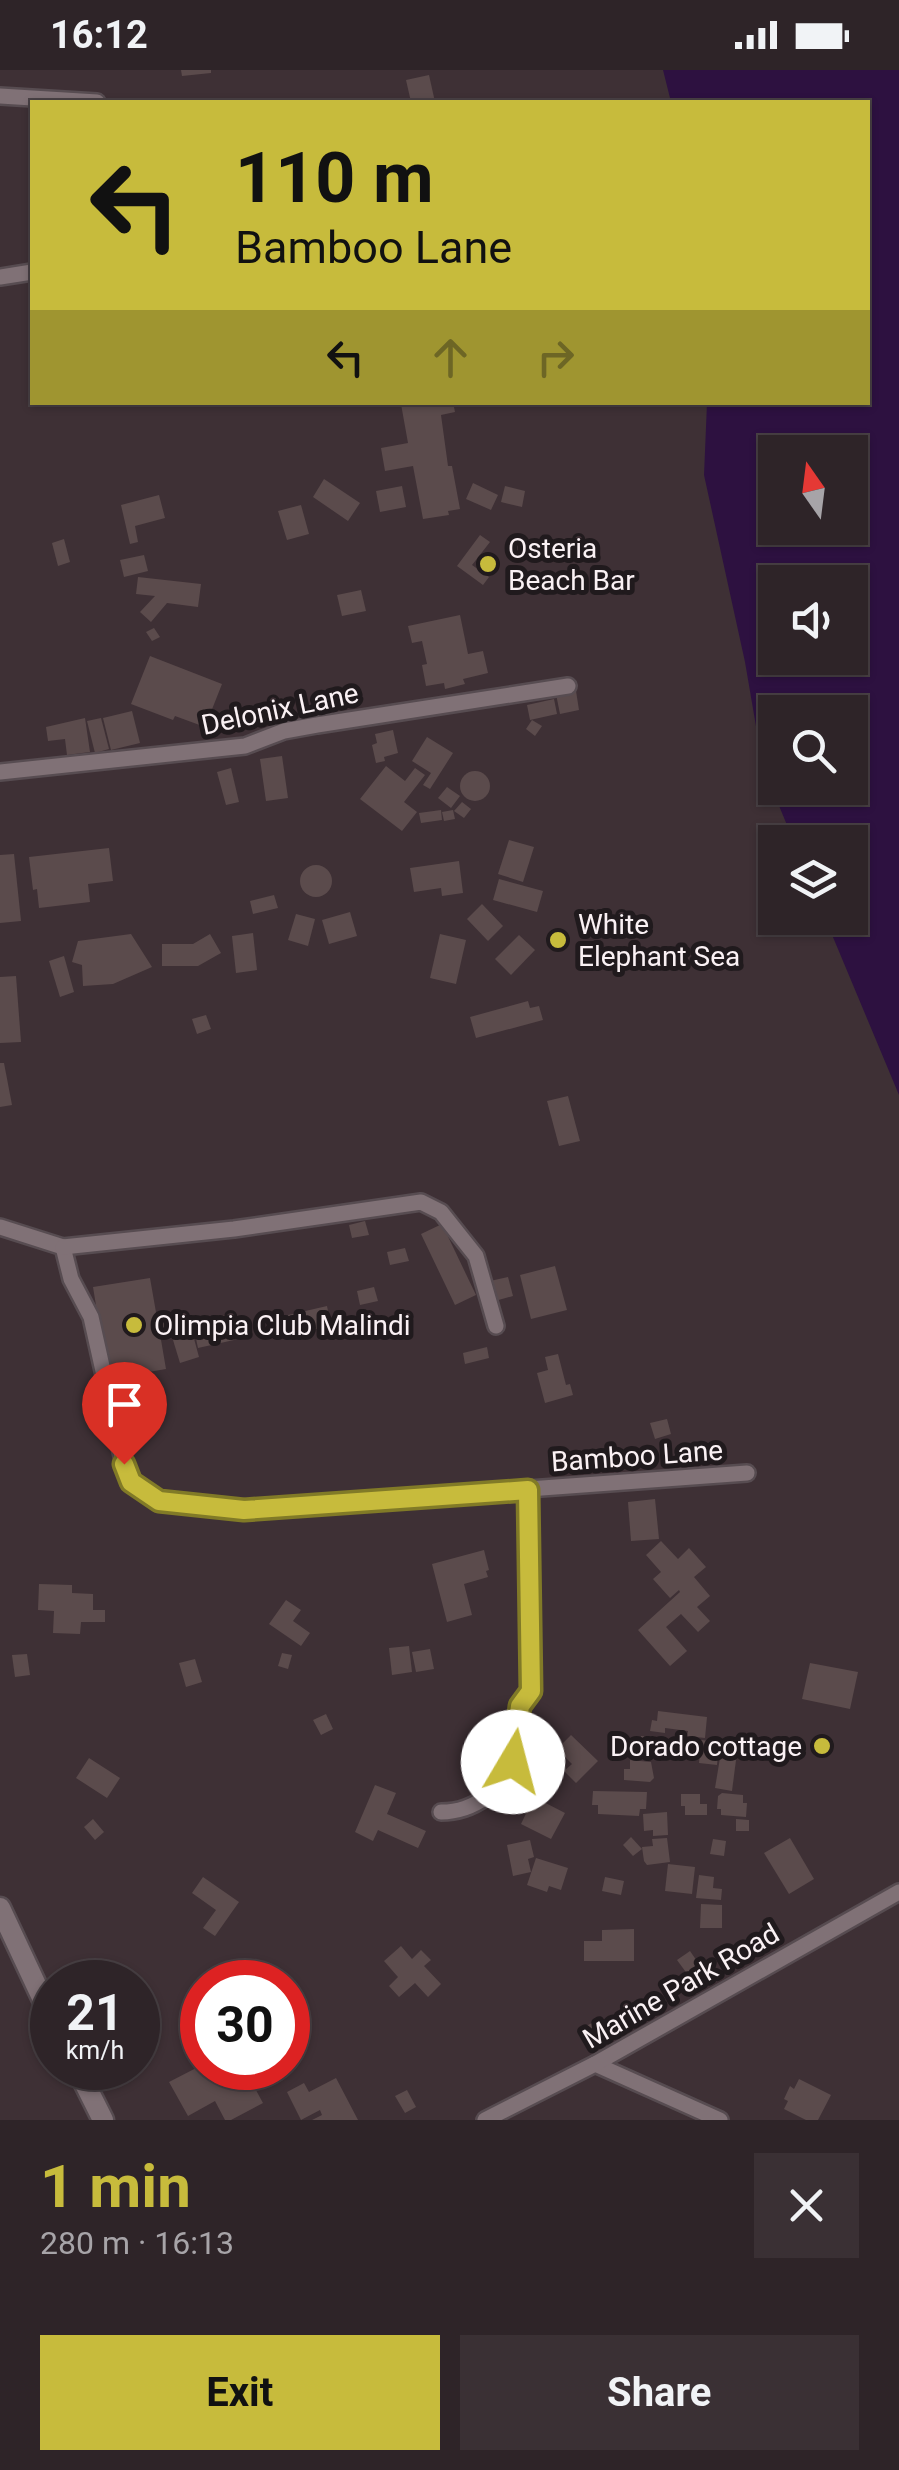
<!DOCTYPE html>
<meta charset="utf-8">
<style>
:root{--surface:#2e2428;--page:#3a3034;--text:#f1f3f6;--muted:#a7a4a8;--line:#494145;--accent:#c7bb3c}
body{margin:0;font-family:Roboto,sans-serif;background:var(--page);color:var(--text);height:100vh;display:flex;flex-direction:column;font-size:38px;white-space:nowrap}
*{box-sizing:border-box;margin:0}
p{font-size:32px;color:var(--muted)}
.icon{flex:none;width:55px;height:55px;fill:none;stroke:currentColor;stroke-width:2;stroke-linecap:round;stroke-linejoin:round}
.map{position:relative;height:2050px;overflow:hidden}
.side{display:flex;flex-direction:column;background:var(--surface);flex:1}
.side>*{flex:none}
.guide{position:absolute;left:30px;top:30px;width:840px;height:305px;border-radius:0px;box-shadow:0 2px 8px #0004,0 0 0 2px var(--line);background:#c7bb3c;color:#111;overflow:hidden}
.needle{width:65px;rotate:346deg}
.fabs{position:absolute;left:758px;top:365px;display:grid;gap:20px}
.fabs a{display:grid;place-items:center;width:110px;height:110px;border-radius:0px;background:var(--surface);box-shadow:0 2px 8px #0004,0 0 0 2px var(--line);font-size:50px}
.speed{position:absolute;left:30px;top:1890px;display:flex;gap:20px;font-size:50px;font-weight:700;text-align:center}
.speed>*{display:grid;place-content:center;width:130px;height:130px;border-radius:50%;background:var(--surface);box-shadow:0 2px 8px #0004,0 0 0 2px var(--line);line-height:1}
.speed small{font-size:25px;font-weight:400}
.speed .limit{border:15px solid #d22;background:#fff;color:#111}
.pin{position:absolute;display:grid;place-items:center;width:85px;height:85px;color:#fff;margin:-102px -42px;border-radius:50% 50% 50% 0;rotate:-45deg;box-shadow:0 0 10px #0007}
.pin .icon{rotate:45deg}
.me{position:absolute;width:110px;margin:-55px;rotate:8deg;stroke-linejoin:round;filter:drop-shadow(0 0 8px #0008)}
.turn{display:flex;align-items:center;gap:35px;height:210px;padding:0 40px;font-size:45px}
.turn .icon{width:130px;height:130px;stroke-width:2.5}
.turn b{display:block;font-size:70px;line-height:85px}
.lanes{display:flex;align-items:center;height:95px;padding:0 40px;background:#0003;justify-content:center;gap:50px;direction:ltr}
.lanes .off{opacity:.35}
.round{display:grid;place-items:center;flex:none;width:105px;height:105px;border-radius:0px;background:var(--page)}
.head{display:flex;align-items:center;justify-content:space-between;height:170px;padding:0 40px}
h1{font-size:60px;font-weight:700;line-height:75px;color:var(--accent)}
.primary-button{display:flex;gap:20px;margin-top:auto;padding:20px 40px}
.primary-button a{flex:1;height:115px;border-radius:0px;background:var(--accent);color:#111;font-size:40px;font-weight:700;line-height:115px;text-align:center}
.primary-button a+a{background:var(--page);color:var(--text)}
.status{display:flex;justify-content:space-between;align-items:center;height:70px;padding:0 50px;background:var(--surface);direction:ltr}
.status svg{height:28px;fill:currentColor}
.map>svg:first-child{display:block}
.water{fill:#2d1140;fill-rule:evenodd}
.building{fill:#5b4b4c}
.lines{fill:none;stroke-linecap:round;stroke-linejoin:round}
.minor-casing{stroke:#574c51;stroke-width:20}
.tertiary-casing{stroke:#574c51;stroke-width:25}
.minor{stroke:#807176;stroke-width:15}
.tertiary{stroke:#807176;stroke-width:20}
.route-casing{stroke:#817a27;stroke-width:25}
.route{stroke:#c7bb3c;stroke-width:18}
.poi-dot{fill:#c7bb3c;stroke:#201a1d;stroke-width:4}
.labels{text-anchor:middle;dominant-baseline:central;stroke-width:10;stroke-linejoin:round;paint-order:stroke}
.poi-label{font-size:28px;fill:#faf1f4;stroke:#201a1d;text-anchor:start}
.street-label{font-size:28px;fill:#faf1f4;stroke:#201a1d}
</style>
<div class="status"><b>16:12</b><svg viewBox="0 0 49 12"><path d="M0 12V9h3v3zM5 12V6h3v6zM10 12V3h3v9zM15 12V0h3v12zM26 1h20v11H26zM47 4h2v5h-2z"/></svg></div>
<div class="map">
<svg width="899" height="2050" viewBox="0 0 899 2050">
<rect width="100%" height="100%" fill="#3e3035"/>
<!-- water -->
<path class="water" d="M663,0h236v1025l-74,-177h25v-76h-56l-31,-75 -18,-105 -41,-187 3,-72 161,-1v-300h-197zM775,382h75v76h-75zM775,512h75v76h-75zM775,642h75v76h-75z"/>
<!-- building -->
<g class="building">
<path d="M181,0h30v3l-29,3z"/>
<path d="M429,5l6,27h-24l-5,-22z"/>
<path d="M412,332h41l2,10 -14,3 7,51h4l8,43 -12,2 1,4 -26,4 -10,-53 -28,5 -4,-23 27,-5 -7,-39z"/>
<path d="M324,409l36,24 -12,18 -35,-24z"/>
<path d="M473,413l25,12 -7,15 -25,-11z"/>
<path d="M402,416l4,21 -26,5 -4,-21z"/>
<path d="M505,416l20,5 -3,16 -21,-5z"/>
<path d="M159,425l6,23 -30,8 3,16 -8,2 -9,-39z"/>
<path d="M301,435l8,29 -22,6 -9,-29z"/>
<path d="M480,465l10,7 -18,23 17,12 -6,8 -26,-19z"/>
<path d="M64,469l6,23 -12,4 -6,-23z"/>
<path d="M144,485l4,16 -24,6 -4,-17z"/>
<path d="M138,507l63,7 -3,23 -31,-4 -16,19 -11,-10 15,-16 -19,-2z"/>
<path d="M361,520l5,21 -24,5 -5,-21z"/>
<path d="M460,545l8,39 15,-3 5,22 -25,6 2,5 -20,5 -1,-6 -18,3 -4,-21 5,-1 -5,-23 -10,2 -4,-17z"/>
<path d="M154,558l6,9 -8,4 -6,-9z"/>
<path d="M150,586l72,28 -17,43 -30,-11 -2,4 -42,-16z"/>
<path d="M576,621l3,19 -19,4 -4,-20z"/>
<path d="M554,629l3,15 -27,6 -3,-15z"/>
<path d="M132,641l8,32 -29,7 -8,-32z"/>
<path d="M85,648l5,34 -23,3 -2,-16 -17,2 -2,-14z"/>
<path d="M101,648l8,31 -14,4 -8,-32z"/>
<path d="M532,650l10,6 -7,10 -9,-7z"/>
<path d="M393,660l5,23 -14,4 1,4 -9,2 -4,-18 5,-2 -2,-9z"/>
<path d="M427,667l26,16 -23,36 -7,-4 8,-12 -19,-12z"/>
<path d="M282,686l6,42 -22,3 -6,-42z"/>
<path d="M386,696l19,15 10,-13 10,7 -21,27 13,10 -15,19 -42,-32z"/>
<path d="M231,698l8,34 -13,3 -9,-33z"/>
<circle cx="475" cy="716" r="15"/>
<path d="M447,717l13,9 -9,12 -13,-10z"/>
<path d="M462,732l9,7 -7,9 -10,-7z"/>
<path d="M441,740l1,10 -21,3 -2,-10z"/>
<path d="M453,740l2,9 -11,2 -2,-9z"/>
<path d="M509,770l25,7 -11,35 -25,-8z"/>
<path d="M109,778l4,33 -25,3 2,18 -51,6 -2,-19 -4,1 -4,-33z"/>
<path d="M14,784l7,67 -21,2v-68z"/>
<path d="M459,791l4,32 -21,3 -1,-8 -27,4 -4,-24z"/>
<circle cx="316" cy="811" r="16"/>
<path d="M499,809l44,12 -6,21 -44,-12z"/>
<path d="M274,825l4,13 -25,6 -3,-13z"/>
<path d="M482,834l21,22 -15,15 -21,-22z"/>
<path d="M350,842l7,24 -28,8 -7,-24z"/>
<path d="M296,844l19,5 -7,27 -20,-6z"/>
<path d="M253,863l4,37 -21,3 -4,-37z"/>
<path d="M131,864l21,33 -39,17 -30,2 -1,-21 -10,-3 6,-21z"/>
<path d="M210,864l11,19 -23,13h-36v-22h31z"/>
<path d="M440,864l26,6 -10,44 -26,-6z"/>
<path d="M519,865l16,15 -24,25 -16,-16z"/>
<path d="M64,886l10,36 -14,5 -11,-36z"/>
<path d="M16,906l5,66 -21,1v-66z"/>
<path d="M528,931l2,7 9,-2 4,14 -67,18 -6,-21z"/>
<path d="M206,945l5,14 -14,5 -5,-15z"/>
<path d="M0,993h4l8,42 -12,2z"/>
<path d="M568,1026l12,45 -21,5 -12,-45z"/>
<path d="M365,1151l4,14 -17,3 -3,-13z"/>
<path d="M442,1154l34,71 -21,10 -34,-71z"/>
<path d="M405,1178l4,13 -19,4 -3,-13z"/>
<path d="M555,1196l12,44 -36,9 -11,-44z"/>
<path d="M508,1207l5,19 -18,5 -5,-20z"/>
<path d="M150,1208l7,40 11,-2 2,16 -10,2 6,35 -58,10 -15,-92z"/>
<path d="M374,1217l4,14 -18,4 -3,-14z"/>
<path d="M327,1236l4,20 -38,8 -5,-19z"/>
<path d="M228,1244l6,26 -36,8 -3,-14 5,-2 -26,6 -2,-11z"/>
<path d="M193,1265l6,22 -19,6 -7,-23z"/>
<path d="M487,1277l2,11 -24,6 -2,-11z"/>
<path d="M558,1284l8,31 4,-1 3,11 -28,8 -8,-30 11,-3 -3,-13z"/>
<path d="M667,1349l4,15 -16,5 -5,-16z"/>
<path d="M655,1429l4,40 -28,2 -3,-39z"/>
<path d="M661,1471l17,18 11,-11 17,19 -12,10 16,19 -13,11 13,14 -12,11 -17,-18 -15,13 21,24 -17,15 -32,-36 42,-38 -1,-2 -9,8 -17,-19 8,-7 -15,-17z"/>
<path d="M484,1480l5,20 -3,1 2,6 -24,7 8,31 -25,7 -15,-58z"/>
<path d="M39,1514l33,1v8l21,1v16h12v12h-24l-1,12 -27,-1 1,-22 -16,-1z"/>
<path d="M286,1530l15,10 -8,11 17,12 -9,13 -32,-22z"/>
<path d="M409,1576l3,26 -20,3 -3,-27z"/>
<path d="M430,1579l4,20 -18,3 -4,-20z"/>
<path d="M282,1583l10,2 -4,14 -10,-3z"/>
<path d="M27,1584l3,21 -15,2 -3,-22z"/>
<path d="M195,1589l7,23 -16,5 -7,-24z"/>
<path d="M810,1593l48,9 -8,37 -48,-10z"/>
<path d="M658,1641l49,6 -2,21 -18,-2 1,-5 -23,-3v5l-15,-2 2,-11 5,1z"/>
<path d="M326,1644l7,15 -12,6 -8,-15z"/>
<path d="M571,1665l27,26 -22,22 -12,-12 8,-7 -15,-15z"/>
<path d="M641,1666l16,1 -1,22 -26,-1 1,-19 10,1z"/>
<path d="M701,1670l18,2 -2,23 -18,-2z"/>
<path d="M89,1688l31,20 -13,20 -31,-20z"/>
<path d="M720,1688l16,2 -4,31 -17,-3z"/>
<path d="M630,1690l21,2 3,16 -4,4 -26,-2v-11h6z"/>
<path d="M375,1715l21,8 -9,21 39,17 -8,17 -40,-18 -5,11 -18,-9z"/>
<path d="M593,1721l54,1 -1,17h-6l-1,7 -41,-2v-9h-6z"/>
<path d="M722,1723l21,2v8h4l-1,14 -25,-2v-6h-4l1,-13z"/>
<path d="M681,1724h19v10h7v11h-22v-9h-4z"/>
<path d="M534,1727l31,16 -14,26 -30,-15z"/>
<path d="M667,1742l1,23 -15,1v-6l-9,1 -1,-17z"/>
<path d="M93,1749l11,13 -9,8 -11,-13z"/>
<path d="M736,1749l13,1v11h-13z"/>
<path d="M631,1767l11,12 -9,7 -10,-11z"/>
<path d="M667,1768l3,24 -23,3 -3,-4 -2,-14 11,-1 -1,-7z"/>
<path d="M790,1768l24,41 -25,15 -25,-41z"/>
<path d="M713,1769l13,2 -2,15 -14,-2z"/>
<path d="M530,1770l4,17 -6,2 3,13 -18,4 -6,-31z"/>
<path d="M536,1788l32,10 -7,22 -12,-4 -2,6 -20,-7z"/>
<path d="M668,1794l27,3 -3,27 -27,-3z"/>
<path d="M699,1805l15,2 -1,11 9,1 -1,11 -25,-2z"/>
<path d="M203,1807l36,25 -24,34 -12,-8 13,-18 -24,-17z"/>
<path d="M605,1807l19,4 -3,14 -19,-4z"/>
<path d="M701,1834l21,1v23h-22z"/>
<path d="M634,1859v32h-50v-20h18v-11z"/>
<path d="M401,1876l11,13 9,-9 10,10 -7,6 17,18 -13,13 -13,-14 -16,14 -10,-11 9,-9 -14,-16z"/>
<path d="M690,1881l11,16 -13,8 -11,-15z"/>
<path d="M592,1953l5,9 -12,6 -5,-9z"/>
<path d="M202,1995v3h42l19,35 -32,17h-6l-10,-19 -27,15 -19,-34z"/>
<path d="M336,2008l22,42h-46l10,-5 -2,-5 -19,10 -14,-28 17,-9 5,9z"/>
<path d="M799,2009l32,16 -13,25h-12l-22,-11 4,-8 -4,-2 6,-13 4,3z"/>
<path d="M407,2020l9,17 -11,6 -10,-17z"/>
</g>
<g class="lines">
<defs>
<g id="minor">
<path d="M0,26l97,6"/>
<path d="M0,207l32,-5"/>
<path d="M0,702l245,-26 39,-15 33,-6 251,-39"/>
<path d="M0,1157l63,20 8,32 20,38 33,148 7,16 28,20 85,9 503,-37"/>
<path d="M63,1177l171,-18 187,-27 20,10 35,44 20,70"/>
<path d="M441,1742c18,0 31,-5 45,-15 47,-32 17,-80 45,-106l-3,-201"/>
<path d="M595,1994l125,56"/>
<path d="M485,2050l110,-56 304,-172"/>
</g>
<g id="tertiary">
<path d="M0,1838l52,111"/>
<path d="M77,1998l26,52"/>
</g>
</defs>
<!-- minor casing -->
<use href="#minor" class="minor-casing"/>
<!-- tertiary casing -->
<use href="#tertiary" class="tertiary-casing"/>
<!-- minor -->
<use href="#minor" class="minor"/>
<!-- tertiary -->
<use href="#tertiary" class="tertiary"/>
</g>
<g class="lines">
<defs>
<path id="route" d="M124,1394l7,18 28,19 85,9 284,-20 3,201 -11,15 -7,56"/>
</defs>
<!-- route casing -->
<use href="#route" class="route-casing"/>
<!-- route -->
<use href="#route" class="route"/>
</g>
<!-- markers -->
<g class="poi-dot">
<circle cx="488" cy="494" r="10"/>
<circle cx="558" cy="870" r="10"/>
<circle cx="134" cy="1255" r="10"/>
<circle cx="822" cy="1676" r="10"/>
</g>
<g class="labels">
<!-- poi labels -->
<g class="poi-label">
<text x="508" y="478">Osteria<tspan x="508" dy="32">Beach Bar</tspan></text>
<text x="578" y="854">White<tspan x="578" dy="32">Elephant Sea</tspan></text>
<text x="154" y="1255">Olimpia Club Malindi</text>
<text x="802" y="1676" text-anchor="end">Dorado cottage</text>
</g>
<!-- street labels -->
<g class="street-label">
<text transform="translate(280 639) rotate(-12)">Delonix Lane</text>
<text transform="translate(637 1386) rotate(-4)">Bamboo Lane</text>
<text transform="translate(681 1916) rotate(-30)">Marine Park Road</text>
</g>
</g>
</svg>
<div class="fabs">
<a><svg class="needle" viewBox="-14 -14 28 28"><path d="M0-13l5 13h-10z" fill="#e53935"/><path d="M0 13l5-13h-10z" fill="#a7a4a8"/></svg></a>
<a><svg class="icon" aria-label="sound" viewBox="0 0 24 24"><path d="M4 9h4l5-4v14l-5-4H4zM17 9q2 3 0 6"/></svg></a>
<a><svg class="icon" aria-label="search" viewBox="0 0 24 24"><circle cx="10" cy="10" r="6"/><path d="M15 15l6 6"/></svg></a>
<a><svg class="icon" aria-label="layers" viewBox="0 0 24 24"><path d="M12 4l9 5-9 5-9-5zM3 14l9 5 9-5"/></svg></a>
</div>
<div class="speed"><div>21<small>km/h</small></div><div class="limit">30</div></div>
<div class="pin" style="left:124px;top:1394px;background:#d93025"><svg class="icon" aria-label="arrive" viewBox="0 0 24 24"><path d="M6 21V4h12l-3 4 3 4H6"/></svg></div>
<svg class="me" style="left:513px;top:1692px" viewBox="-20 -20 40 40"><circle r="19" fill="#fff"/><path d="M0-13L10 11 0 6-10 11z" fill="#c7bb3c"/></svg>
<div class="guide">
<div class="turn"><svg class="icon" aria-label="left" viewBox="0 0 24 24"><path d="M17 20v-9H6M10 6l-5 5 5 5"/></svg><div><b>110 m</b>Bamboo Lane</div></div>
<div class="lanes"><svg class="icon" aria-label="left" viewBox="0 0 24 24"><path d="M17 20v-9H6M10 6l-5 5 5 5"/></svg><svg class="icon off" aria-label="ahead" viewBox="0 0 24 24"><path d="M12 20V5M6 11l6-6 6 6"/></svg><svg class="icon off" aria-label="right" viewBox="0 0 24 24"><path d="M7 20v-9h11M14 6l5 5-5 5"/></svg></div>
</div>
</div>
<section class="side">
<div class="head"><div><h1>1 min</h1><p>280 m · 16:13</p></div><a class="round"><svg class="icon" aria-label="close" viewBox="0 0 24 24"><path d="M6 6l12 12M18 6L6 18"/></svg></a></div>
<div class="primary-button"><a>Exit</a><a>Share</a></div>
</section>
